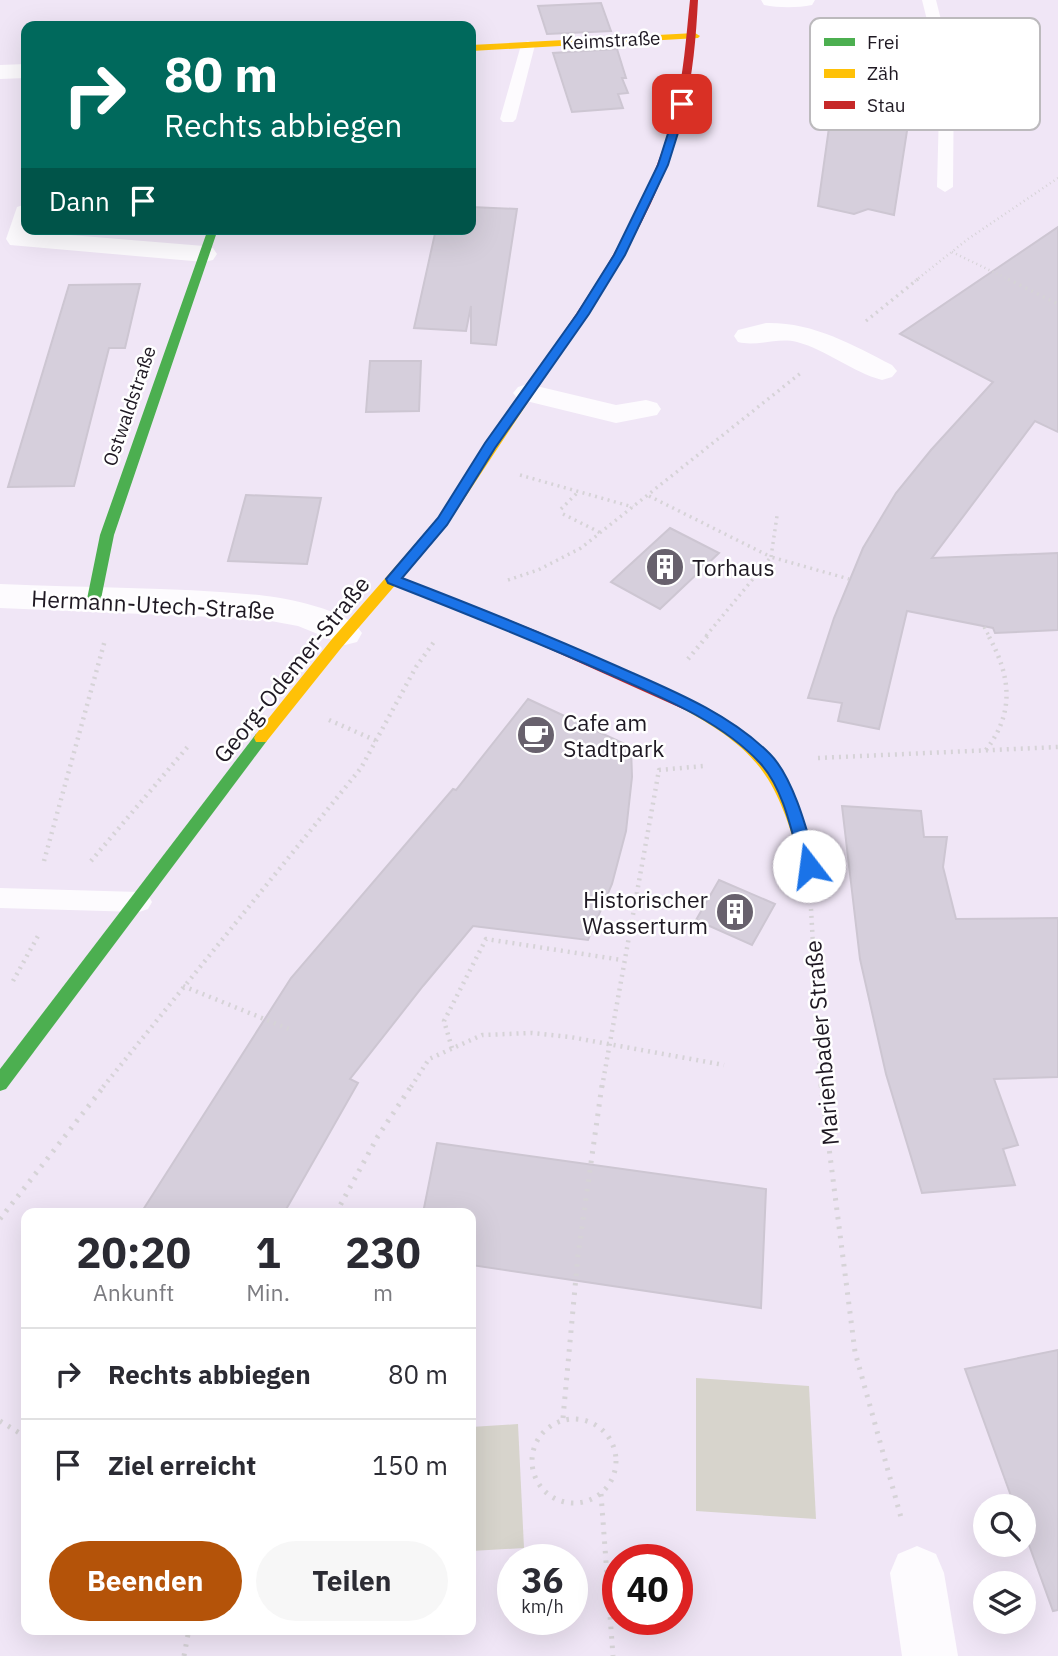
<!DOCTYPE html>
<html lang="de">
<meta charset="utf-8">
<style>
:root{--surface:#fff;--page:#f7f7f7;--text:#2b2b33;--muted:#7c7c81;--line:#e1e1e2;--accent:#b45309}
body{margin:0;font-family:"IBM Plex Sans",sans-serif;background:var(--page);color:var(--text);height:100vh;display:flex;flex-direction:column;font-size:26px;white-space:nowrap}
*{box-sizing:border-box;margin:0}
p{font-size:23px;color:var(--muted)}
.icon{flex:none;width:38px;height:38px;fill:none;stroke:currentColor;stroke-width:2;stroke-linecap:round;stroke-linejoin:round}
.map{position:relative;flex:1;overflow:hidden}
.details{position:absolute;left:21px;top:1208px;width:455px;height:427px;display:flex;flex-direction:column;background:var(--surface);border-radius:14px;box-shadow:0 7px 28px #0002}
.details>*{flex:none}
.top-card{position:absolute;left:21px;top:21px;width:455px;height:214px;border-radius:14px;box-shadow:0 7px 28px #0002;background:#00695c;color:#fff;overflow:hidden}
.tools{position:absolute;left:973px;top:1494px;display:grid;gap:14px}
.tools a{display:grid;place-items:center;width:63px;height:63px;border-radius:50%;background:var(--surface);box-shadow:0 7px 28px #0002;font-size:35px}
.speed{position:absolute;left:497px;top:1544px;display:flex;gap:14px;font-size:35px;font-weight:700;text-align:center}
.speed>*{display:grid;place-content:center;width:91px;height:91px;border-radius:50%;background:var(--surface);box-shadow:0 7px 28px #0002;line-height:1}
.speed small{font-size:18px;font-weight:400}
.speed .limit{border:10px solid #d22;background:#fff;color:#111}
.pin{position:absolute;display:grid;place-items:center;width:60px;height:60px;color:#fff;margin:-30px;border-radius:14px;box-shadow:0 4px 10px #0006}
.me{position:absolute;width:77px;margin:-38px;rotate:345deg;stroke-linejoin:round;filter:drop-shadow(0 0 5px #0008)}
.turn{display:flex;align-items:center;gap:24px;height:147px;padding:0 28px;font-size:32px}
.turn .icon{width:91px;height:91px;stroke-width:2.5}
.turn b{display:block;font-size:49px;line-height:60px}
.then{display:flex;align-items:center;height:66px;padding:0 28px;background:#0003;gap:14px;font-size:26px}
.eta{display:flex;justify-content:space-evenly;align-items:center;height:119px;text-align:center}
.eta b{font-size:42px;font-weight:700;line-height:49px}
.primary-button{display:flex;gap:14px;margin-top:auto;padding:14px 28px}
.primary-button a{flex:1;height:80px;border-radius:42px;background:var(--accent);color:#fff;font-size:28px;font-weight:700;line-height:80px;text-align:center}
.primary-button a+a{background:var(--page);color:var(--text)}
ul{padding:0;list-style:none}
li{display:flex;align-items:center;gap:21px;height:91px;padding:0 28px;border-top:2px solid var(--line)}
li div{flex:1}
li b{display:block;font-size:26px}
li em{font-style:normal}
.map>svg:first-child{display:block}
.green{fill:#d7d4cc}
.building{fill:#d6cfdc;stroke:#cdc6d2;stroke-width:2}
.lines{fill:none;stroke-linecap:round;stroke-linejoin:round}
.path-far3{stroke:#d6d3d7;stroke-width:2.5;stroke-dasharray:1 3.5;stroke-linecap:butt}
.path-far2{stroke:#d6d3d7;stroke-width:3.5;stroke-dasharray:2 4.5;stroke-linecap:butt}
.path-far1{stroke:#d6d3d7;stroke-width:4.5;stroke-dasharray:2 5;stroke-linecap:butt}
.path{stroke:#d6d3d7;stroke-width:5;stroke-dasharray:2.5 7;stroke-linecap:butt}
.lane{fill:#fdfbfe;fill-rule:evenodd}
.street{fill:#fdfbfe;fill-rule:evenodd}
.fast{fill:#4caf50;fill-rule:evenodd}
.slow{fill:#ffc107;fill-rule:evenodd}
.jam{fill:#c62828;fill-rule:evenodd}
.route{fill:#1a73e8;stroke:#114b97;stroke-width:2}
.labels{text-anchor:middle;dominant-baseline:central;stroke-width:5;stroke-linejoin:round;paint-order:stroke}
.far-street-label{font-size:19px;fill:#1f1923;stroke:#fff}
.poi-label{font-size:23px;fill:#1f1923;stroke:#fff;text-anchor:start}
.street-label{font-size:23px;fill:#1f1923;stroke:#fff}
.key{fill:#fff;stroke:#bcbabd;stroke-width:2}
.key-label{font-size:19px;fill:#1f1923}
</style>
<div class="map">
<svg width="1058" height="1656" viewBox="0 0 1058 1656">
<rect width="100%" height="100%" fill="#f0e6f6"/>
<!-- green -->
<g class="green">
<path d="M696,1378l113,8 7,133 -120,-8z"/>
<path d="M518,1424l6,124 -53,3v-124z"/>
</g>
<!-- building -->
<g class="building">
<path d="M601,3l10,28 -64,3 -9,-28z"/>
<path d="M829,27l74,3 10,62 -19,123 -26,-6 -14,5 -36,-8 16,-114z"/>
<path d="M617,49l9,29h-4l6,15 -10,1 5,14 -51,4 -19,-59z"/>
<path d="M471,207l46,2 -21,136 -25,-2v-37l-5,25 -52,-3 22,-99h35z"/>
<path d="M1058,227v205l-23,-11 -103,137 126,-5v77l-63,3 -2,-5 -86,-17 -28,118 -41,-8 4,-18 -34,-5 26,-80 29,-70 33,-55 35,-43 62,-68 -93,-48z"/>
<path d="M140,284l-15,64h-16l-35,138 -66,1 61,-202z"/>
<path d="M370,361h51l-2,50 -53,1z"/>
<path d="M246,495l75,3 -14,66 -79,-3z"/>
<path d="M670,528l49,25 -59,56 -49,-27z"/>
<path d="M528,699l103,48 1,30 -6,54 -14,53 -24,56 -115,-14 -50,60 -73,93 8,4 -74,130h-143l150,-235 162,-189 3,1z"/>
<path d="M842,806l79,5 3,26h23l-4,30 13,52 102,-1v159l-64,2 24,66 -15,4 12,36 -93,8 -36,-119 -26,-115z"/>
<path d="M719,880l56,24 -23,41 -56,-25z"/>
<path d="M437,1143l329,46 -5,119 -290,-43v-52h-48z"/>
<path d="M1058,1350v260l-5,1 -29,-80v-24h-9l-50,-138z"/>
</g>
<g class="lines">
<!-- path-far3 -->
<g class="path-far3">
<path d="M952,252l60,29"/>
<path d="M915,281l53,-42 90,-61"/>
</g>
<!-- path-far2 -->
<g class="path-far2">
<path d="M1008,279l50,25"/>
<path d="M866,321l52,-42"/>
<path d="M520,475l113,32"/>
<path d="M649,496l122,61 6,-41"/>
<path d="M561,509l17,-17"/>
<path d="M563,514l38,19"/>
<path d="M508,580l30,-10 43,-22 221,-176"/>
<path d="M984,627l5,9"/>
<path d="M706,636l65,-79 78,22"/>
</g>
<!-- path-far1 -->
<g class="path-far1">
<path d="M688,659l20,-24"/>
<path d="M329,720l48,21"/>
<path d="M986,750c29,-38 25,-74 2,-115"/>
<path d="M818,758l240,-11"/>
<path d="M44,861l61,-221"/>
<path d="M91,861l99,-117"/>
<path d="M811,909l10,178"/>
<path d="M13,981l25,-45"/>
<path d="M183,986l106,43"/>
<path d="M452,1048l-8,-27 42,-82 136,21"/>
<path d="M103,1087l258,-319 55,-101 20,-28"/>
<path d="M411,1087l18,-28 53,-24 50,-2 38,4 154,28"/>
<path d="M602,1087l57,-317 45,-4"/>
</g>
<!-- path -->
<g class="path">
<path d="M821,1085l34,267 47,169"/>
<path d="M336,1213l42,-77 34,-51"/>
<path d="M0,1219l105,-134"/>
<path d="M563,1418l15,-163 24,-170"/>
<circle cx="574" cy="1461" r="42"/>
<path d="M0,1421l26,16"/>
<path d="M601,1494l12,162"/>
<path d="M184,1656l5,-27"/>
</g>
<!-- lane -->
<g class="lane">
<path d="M922,0h14l18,72 -1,115 -8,5 -8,-5 3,-115z"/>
<path d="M528,41l7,4 -19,74 -3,3h-10l-3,-3 21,-74z"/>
<path d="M0,888l139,4 9,3 4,7 -4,7 -9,3 -139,-4z"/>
</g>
<!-- street -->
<g class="street">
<path d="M761,0h54l-3,5c-15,3 -33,3 -48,0z"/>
<path d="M26,64v14l-26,1v-14z"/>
<path d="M26,204v25h9l-1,3 170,14 9,2 4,6 -4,6 -9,2 -194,-17 -4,-6 11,-32z"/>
<path d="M766,323c47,-1 85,21 126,42l5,6 -5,6 -10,3c-30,-8 -55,-30 -85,-38 -20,-5 -40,5 -59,0l-4,-6 4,-6z"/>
<path d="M528,384l88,21 30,-5 11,3 4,6 -4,6 -41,8 -98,-24 -5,-6 5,-6z"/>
<path d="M0,584c86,4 173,3 259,11 27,3 89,14 103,38l-5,9 -12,3 -47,-19 -38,-7 -260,-11z"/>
<path d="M917,1546l19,8 8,19 14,83h-56l-12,-83 8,-19z"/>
</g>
<!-- fast -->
<g class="fast">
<path d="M208,229h10l-104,306 -13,64 -7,5 -5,-2 -2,-3 13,-64z"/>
<path d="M261,732l5,2 2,4 -2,4 -260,347 -6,2v-22l256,-335z"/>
</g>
<!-- slow -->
<g class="slow">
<path d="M695,33l5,3 -2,2 -227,13v-6z"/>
<path d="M542,368l6,4 -101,153 -105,122 -76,95h-10l-2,-4 2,-4 76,-95 105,-120 101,-150z"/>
<path d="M690,701c15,4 30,14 43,23 51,34 68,85 84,142l-2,5h-12l-2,-5c-23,-84 -38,-113 -116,-156l-2,-4z"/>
</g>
<!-- jam -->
<g class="jam">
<path d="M690,0h8c-2,37 -5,75 -14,111 -24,98 -81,182 -138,264h-8l-2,-3c57,-81 113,-163 138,-260 10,-37 12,-75 16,-112z"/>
<path d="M393,574l144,57 158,71 2,4 -2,4h-10l-158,-71 -139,-57 -2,-3 2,-3z"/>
</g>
</g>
<!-- route -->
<path class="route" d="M678,102l9,2 -19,61 -43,90 -36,59 -94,134 -48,77 -45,53c73,28 145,57 217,89 52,23 110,46 151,87 24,24 38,80 47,112l-3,5h-11l-2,-5c-9,-33 -17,-77 -41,-103 -39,-42 -99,-66 -151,-89 -73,-32 -147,-62 -221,-91l-2,-4 52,-61 47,-75 92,-129 37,-59 44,-90z"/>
<!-- icons -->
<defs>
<symbol id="building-disc" viewBox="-11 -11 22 22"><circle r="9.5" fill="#68616d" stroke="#fff"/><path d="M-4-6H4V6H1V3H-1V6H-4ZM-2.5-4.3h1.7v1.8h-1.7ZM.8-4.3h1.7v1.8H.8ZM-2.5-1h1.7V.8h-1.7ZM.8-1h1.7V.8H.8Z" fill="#fff"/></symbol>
<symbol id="cafe-disc" viewBox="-11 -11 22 22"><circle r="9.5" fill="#68616d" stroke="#fff"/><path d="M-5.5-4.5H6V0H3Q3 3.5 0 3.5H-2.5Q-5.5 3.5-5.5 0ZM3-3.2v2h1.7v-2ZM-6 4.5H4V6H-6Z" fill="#fff"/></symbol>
</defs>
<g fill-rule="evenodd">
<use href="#building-disc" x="643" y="545" width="44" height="44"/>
<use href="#cafe-disc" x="514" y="713" width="44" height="44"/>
<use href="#building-disc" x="713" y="890" width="44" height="44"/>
</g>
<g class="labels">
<!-- far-street labels -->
<g class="far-street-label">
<text transform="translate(611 40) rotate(-3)">Keimstraße</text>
<text transform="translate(129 406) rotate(-71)">Ostwaldstraße</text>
</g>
<!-- poi labels -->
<g class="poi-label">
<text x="692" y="567">Torhaus</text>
<text x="563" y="722">Cafe am<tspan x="563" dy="26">Stadtpark</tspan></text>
<text x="708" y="899" text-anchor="end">Historischer<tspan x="708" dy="26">Wasserturm</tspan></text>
</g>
<!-- street labels -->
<g class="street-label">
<text transform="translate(153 604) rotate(3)">Hermann-Utech-Straße</text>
<text transform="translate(291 669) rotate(-51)">Georg-Odemer-Straße</text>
<text transform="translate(821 1043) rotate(-95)">Marienbader Straße</text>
</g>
</g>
<!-- legend -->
<rect x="810" y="18" width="230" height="112" rx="10" class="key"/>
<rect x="824" y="38" width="31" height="8" fill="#4caf50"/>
<rect x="824" y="69" width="31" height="9" fill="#ffc107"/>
<rect x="824" y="101" width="31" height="8" fill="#c62828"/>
<g class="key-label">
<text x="867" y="49">Frei</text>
<text x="867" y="80">Zäh</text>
<text x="867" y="112">Stau</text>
</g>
</svg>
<div class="tools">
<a><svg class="icon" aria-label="search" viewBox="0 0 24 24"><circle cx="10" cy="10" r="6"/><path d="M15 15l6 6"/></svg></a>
<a><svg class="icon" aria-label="layers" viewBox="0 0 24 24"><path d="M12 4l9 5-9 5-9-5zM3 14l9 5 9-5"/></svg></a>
</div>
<div class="speed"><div>36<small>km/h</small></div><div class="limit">40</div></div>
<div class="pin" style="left:682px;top:104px;background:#d93025"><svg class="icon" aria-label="arrive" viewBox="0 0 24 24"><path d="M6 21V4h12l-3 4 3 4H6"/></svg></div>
<svg class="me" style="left:809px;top:866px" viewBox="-20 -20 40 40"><circle r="19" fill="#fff"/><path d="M0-13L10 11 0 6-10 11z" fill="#1a73e8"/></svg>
<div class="top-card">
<div class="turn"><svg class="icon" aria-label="right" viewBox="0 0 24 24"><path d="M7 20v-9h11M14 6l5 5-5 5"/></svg><div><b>80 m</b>Rechts abbiegen</div></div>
<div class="then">Dann<svg class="icon" aria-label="arrive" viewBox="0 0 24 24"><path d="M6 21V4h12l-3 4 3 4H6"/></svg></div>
</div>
<section class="details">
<div class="eta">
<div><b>20:20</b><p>Ankunft</p></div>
<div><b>1</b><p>Min.</p></div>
<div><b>230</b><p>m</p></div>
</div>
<ul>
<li><svg class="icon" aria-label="right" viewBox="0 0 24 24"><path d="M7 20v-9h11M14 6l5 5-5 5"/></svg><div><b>Rechts abbiegen</b></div><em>80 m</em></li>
<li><svg class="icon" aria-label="arrive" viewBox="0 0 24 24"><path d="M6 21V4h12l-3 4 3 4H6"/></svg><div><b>Ziel erreicht</b></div><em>150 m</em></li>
</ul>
<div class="primary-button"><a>Beenden</a><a>Teilen</a></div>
</section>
</div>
